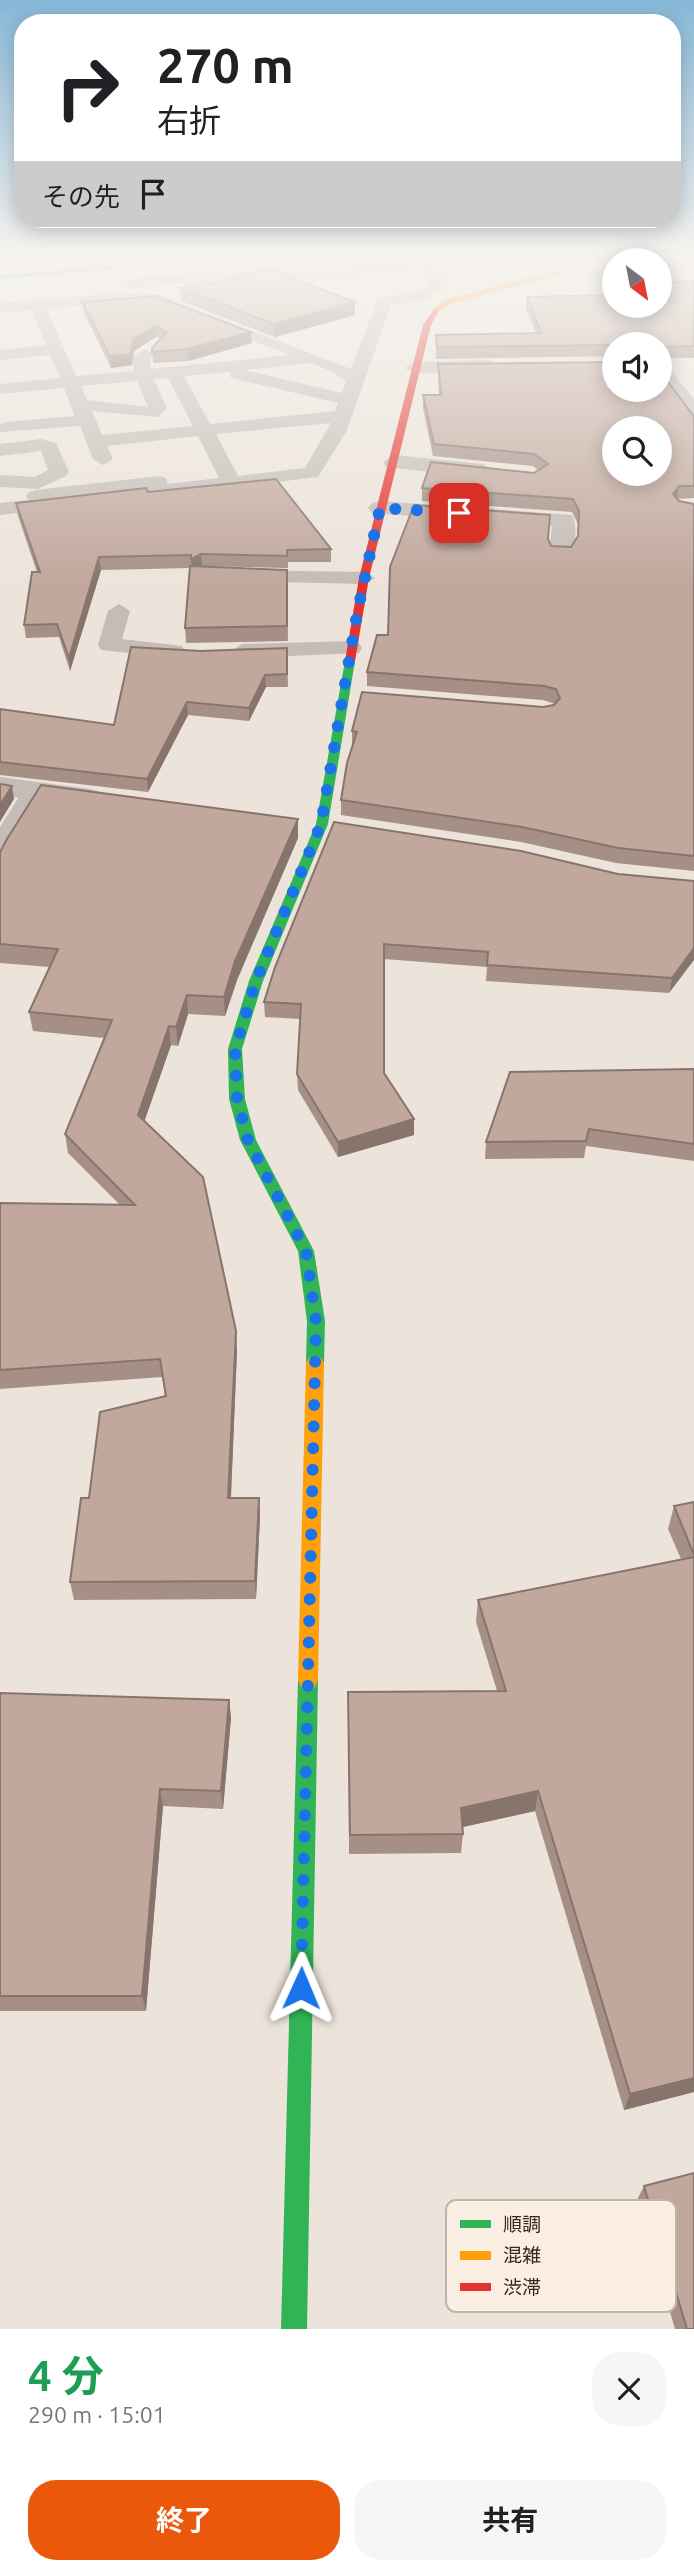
<!DOCTYPE html>
<html lang="ja">
<meta charset="utf-8">
<style>
:root{--surface:#fff;--page:#f6f6f6;--text:#202124;--muted:#757577;--accent:#ea580c}
body{margin:0;font-family:Ubuntu,"Noto Sans JP",sans-serif;background:var(--page);color:var(--text);height:100vh;display:flex;flex-direction:column;font-size:26px;white-space:nowrap}
*{box-sizing:border-box;margin:0}
p{font-size:23px;color:var(--muted)}
.icon{flex:none;width:38px;height:38px;fill:none;stroke:currentColor;stroke-width:2;stroke-linecap:round;stroke-linejoin:round}
.map{position:relative;height:2329px;overflow:hidden}
.panel{display:flex;flex-direction:column;background:var(--surface);flex:1}
.panel>*{flex:none}
.guide{position:absolute;left:14px;top:14px;width:667px;height:214px;border-radius:28px;box-shadow:0 4px 18px #0003;background:#fff;color:var(--text);overflow:hidden}
.needle{width:46px;rotate:148deg}
.tools{position:absolute;left:602px;top:248px;display:grid;gap:14px}
.tools a{display:grid;place-items:center;width:70px;height:70px;border-radius:50%;background:var(--surface);box-shadow:0 4px 18px #0003;font-size:35px}
.pin{position:absolute;display:grid;place-items:center;width:60px;height:60px;color:#fff;margin:-30px;border-radius:14px;box-shadow:0 4px 10px #0006}
.me{position:absolute;width:77px;margin:-38px;rotate:1deg;stroke-linejoin:round;filter:drop-shadow(0 0 5px #0008)}
.turn{display:flex;align-items:center;gap:24px;height:147px;padding:0 28px;font-size:32px}
.turn .icon{width:91px;height:91px;stroke-width:2.5}
.turn b{display:block;font-size:49px;line-height:60px}
.then{display:flex;align-items:center;height:66px;padding:0 28px;background:#0003;gap:14px;font-size:26px}
.round{display:grid;place-items:center;flex:none;width:74px;height:74px;border-radius:28px;background:var(--page)}
.summary{display:flex;align-items:center;justify-content:space-between;height:119px;padding:0 28px}
h1{font-size:42px;font-weight:700;line-height:52px;color:#1e9e55}
.primary-button{display:flex;gap:14px;margin-top:auto;padding:14px 28px}
.primary-button a{flex:1;height:80px;border-radius:28px;background:var(--accent);color:#fff;font-size:28px;font-weight:700;line-height:80px;text-align:center}
.primary-button a+a{background:var(--page);color:var(--text)}
.map>svg:first-child{display:block}
.lines{fill:none;stroke-linecap:round;stroke-linejoin:round}
.path{stroke:#bdb5ae;stroke-width:2.5;stroke-dasharray:2 2;stroke-linecap:butt}
.lane{fill:#c4bcb6;fill-rule:evenodd}
.street{fill:#c4bcb6;fill-rule:evenodd}
.fast{fill:#30b455;fill-rule:evenodd}
.slow{fill:#ff9f0a;fill-rule:evenodd}
.jam{fill:#e5322d;fill-rule:evenodd}
.wall{fill:#a69086}
.shaded-wall{fill:#87756d}
.building{fill:#c1a79c;stroke:#87756d;stroke-width:2;fill-rule:evenodd}
.route{stroke:#1a73e8;stroke-width:12;stroke-dasharray:0 21.6}
.key{fill:#faefe2;stroke:#bfb4a9;stroke-width:2}
.key-label{font-size:19px;fill:#342924}
</style>
<div class="map">
<svg width="694" height="2329" viewBox="0 0 694 2329">
<rect width="100%" height="100%" fill="#ece4db"/>
<g class="lines">
<!-- path -->
<path class="path" d="M660,273l20,11"/>
<!-- lane -->
<g class="lane">
<path d="M426,260l19,16 3,10 -21,13 -36,6 -44,125 -29,47 -180,22 -7,-2 -2,-6 -62,7 3,4 -3,4 -7,2 -60,7v-12l29,-3 -3,-4 3,-4 7,-2 123,-14 7,2 2,6 51,-6 -21,-42 -91,10 6,13 -10,6 -10,-6 -13,-33 -80,6v-8l6,-2 69,-6 -11,-28 -64,6v-10l60,-6 -10,-23 -50,5v-10l46,-5 -14,-35 -32,3v-10l116,-10 40,1 195,75 27,-71 39,-6 15,-8 -10,-14 -109,9 -50,-2 -136,12 -8,-5 8,-5 136,-12 50,2zM116,303l38,1 137,51 -140,14 -1,-10 4,-5 -9,-5 -13,8 2,14 -58,5 -29,-67zM311,363l20,8 15,10 -4,12 -98,-23zM230,372l1,6 107,25 -3,8 -125,13 -26,-48zM168,378l25,48 -91,9 -10,-24 66,6 9,-9 -13,-29zM137,381l11,26 -61,-7 -6,-14zM331,423l-26,45 -67,8 -22,-42z"/>
<path d="M41,439l15,4 13,29 -3,4 -28,13 -38,-2v-12l35,2 13,-7 -7,-19 -41,5v-12z"/>
<path d="M244,570l120,2 11,6 -11,6 -128,-3 -3,-5 3,-5z"/>
<path d="M119,604l11,7 -8,28 60,7 3,5 -3,5 -8,2 -73,-8 -3,-5 10,-34z"/>
<path d="M351,641l8,2 3,5 -3,5 -117,5 -11,-7 11,-7z"/>
<path d="M35,783l9,3 4,5 -38,64 -10,2v-30l26,-41z"/>
</g>
<!-- street -->
<g class="street">
<path d="M489,360l7,2 3,4 -3,4 -81,4 -10,-6 10,-6z"/>
<path d="M660,364l7,2 27,33v20l-7,-2 -27,-34z"/>
<path d="M394,455l89,9 11,7 -11,7 -97,-11 -3,-5z"/>
<path d="M380,501l192,14c6,10 4,34 -2,43h-18l-3,-5 3,-27 -180,-13 -4,-5 4,-5z"/>
<path d="M0,777l90,12 11,3 4,6 -4,6 -11,3 -90,-12z"/>
</g>
<!-- fast -->
<g class="fast">
<path d="M202,259h25l-227,20v-4z"/>
<path d="M350,658l5,3 -27,163 -65,157 -21,68 3,50 11,41 58,111 11,70 -1,42 -3,5 -6,2 -6,-2 -3,-5 1,-42 -9,-70 -58,-111 -11,-41 -1,-50 21,-68 67,-157 29,-163z"/>
<path d="M308,1670l7,3 3,7 -11,649h-26l17,-649 3,-7z"/>
</g>
<!-- slow -->
<g class="slow">
<path d="M583,259h9l-23,13 -116,31 -15,9 -7,-2 16,-11 116,-31z"/>
<path d="M315,1356l6,2 3,5 -6,317 -3,7 -7,3 -7,-3 -3,-7 8,-317 3,-5z"/>
</g>
<!-- jam -->
<path class="jam" d="M435,308l4,2 -8,15 -62,253 -14,83 -5,3 -5,-3 14,-83 64,-253z"/>
</g>
<!-- wall -->
<g class="wall">
<path d="M694,281v77h-34v-13h-46v13v-2l-178,3v-24l100,-2 -10,-25 1,-11 87,-2v-7v18z"/>
<path d="M212,284l143,31 -80,22 -94,-36 -1,-13z"/>
<path d="M82,302l169,30 1,11 -64,18 -35,2 -1,-15 8,-9 -4,-2 -22,14 -2,14 -21,3 -27,-55z"/>
<path d="M438,364l256,53v81l-16,1 1,2 15,3v367l-78,-8 -95,-21 -180,-27v-15l11,-54v-15l191,-24 12,-3 -12,-4 -176,-14v-14l21,-37 160,-95 3,6 20,1 6,-10 1,-13 -6,-12 -150,-11v-13l112,-15 4,-3 -5,-4 -100,-10 -10,-48v-13h16z"/>
<path d="M148,492l183,57v13h-43v6l-82,-2 81,4 1,71 -102,2 -1,-15 5,-60 -89,2 -31,101 -11,-34 -33,1 -2,-13 13,-53 -19,-56 -2,-13z"/>
<path d="M287,648l1,39h-22l-17,34 -61,-6 -40,77 -148,-17v-66l114,16 87,-74z"/>
<path d="M298,838l-61,142 -12,36 -37,-2 -10,32 -7,-1 -27,76 93,229 -6,148h28l1,18 -4,83 -182,1 -4,-18 19,-84 76,-102 -3,-19 -162,12v-186l119,1 -51,-51 -3,-19 39,-96 -71,-7 -4,-19 21,-45 -50,-4v-111z"/>
<path d="M618,874l76,7 -25,112 -183,-12 1,-14 -103,-8v114l30,46v16l-76,22 -40,-67 -1,-16 3,-55 -35,-2 -1,-15 11,-35z"/>
<path d="M694,1069v92l-108,-15 -2,12 -99,1 1,-17z"/>
<path d="M694,1502v590l-70,18 -89,-299 -73,16 1,7 -2,19 -112,1 -1,-162 149,-1 -21,-69 2,-22 203,-41 -13,-30 6,-23z"/>
<path d="M0,1693l229,7 2,18 -8,91 -60,-3 -17,205h-146z"/>
<path d="M644,2186l50,143h-19l-38,-129z"/>
</g>
<!-- shaded-wall -->
<g class="shaded-wall">
<path d="M355,302v13l-80,22 -1,-13z"/>
<path d="M155,326l1,11 -22,14 -2,14 -21,3 -1,-12 23,-17z"/>
<path d="M251,332l1,11 -64,18 -1,-12z"/>
<path d="M679,486l-2,13 -4,-5z"/>
<path d="M201,554l1,12 -10,5 -1,-12z"/>
<path d="M99,557l2,13 -31,101 -1,-13z"/>
<path d="M265,675l1,12 -17,34v-13z"/>
<path d="M187,702l1,13 -40,77 -1,-13z"/>
<path d="M12,786l2,13 -14,23v-17z"/>
<path d="M298,819v19l-61,142 -12,36 -1,-19 11,-36z"/>
<path d="M694,948v12l-25,33 3,-15z"/>
<path d="M187,995l1,19 -10,32 -2,-19z"/>
<path d="M169,1026l2,19 -31,89 -2,-19z"/>
<path d="M414,1119v16l-76,22v-15z"/>
<path d="M236,1331l1,19 -7,166 -2,-18z"/>
<path d="M259,1498l1,18 -4,83 -1,-18z"/>
<path d="M229,1700l2,18 -8,91 -2,-18z"/>
<path d="M160,1789l3,17 -17,205 -4,-15z"/>
<path d="M538,1791l-3,20 -76,17 2,-20z"/>
<path d="M694,2078v14l-70,18 6,-16z"/>
</g>
<!-- building -->
<g class="building">
<path d="M268,269l87,33 -81,22 -94,-36 25,-6 7,2z"/>
<path d="M694,281v65l-34,1v-2h-45l-178,2 -1,-12 105,-2 -14,-36 87,-2v11h46v-23z"/>
<path d="M155,296l96,36 -64,17 -35,3v-4l15,-16 -12,-6 -22,13 -2,15 -21,2 -28,-54z"/>
<path d="M614,362v28h46v-19l34,46v69h-15l-6,8 6,7 15,3v352l-76,-8 -96,-21 -181,-27 6,-37 10,-31 -5,-1 10,-39 181,15 11,-2 6,-7 -4,-9 -12,-3 -177,-14 10,-37h11l2,-68 24,-62 136,10 -2,24 3,7 20,1 7,-11 1,-25 -6,-12 -151,-11 9,-26 103,11 14,-9 -14,-10 -100,-10 -11,-49h18l-3,-31zM614,429h46v45h-46z"/>
<path d="M276,479l55,70 -44,1v6l-86,-2 -10,5v-4l-92,2 -30,101 -12,-34 -33,1 8,-53h8l-24,-69 130,-15 2,4z"/>
<path d="M190,566l97,4v56l-102,2z"/>
<path d="M131,647l70,4 86,-3v26l-22,1 -16,33 -62,-6 -40,77 -147,-17v-53l114,16z"/>
<path d="M0,784l12,2 -12,19z"/>
<path d="M41,785l257,34 -63,142 -11,36 -37,-2 -11,32 -7,-1 -31,89 65,62 33,154 -8,167h31l-4,83 -185,1 11,-84h8l11,-86 66,-16 -6,-37 -160,11v-167l135,2 -70,-71 47,-114 -83,-8 29,-63 -58,-5v-92l7,-13z"/>
<path d="M334,822l187,29 97,23 76,7v67l-22,30 -185,-13 1,-13 -104,-8v129l30,46 -76,23 -41,-68 4,-70 -37,-2 11,-35z"/>
<path d="M694,1069v75l-105,-15 -3,12 -100,1 24,-70z"/>
<path d="M694,1502v53l-20,-49z"/>
<path d="M694,1557v521l-64,16 -92,-303 -77,17 2,26 -113,1 -2,-143 158,-1 -28,-91z"/>
<path d="M0,1693l229,7 -8,91 -61,-2 -18,207h-142z"/>
<path d="M694,2173v156h-7l-43,-143z"/>
</g>
<!-- sky -->
<linearGradient id="sky" x2="0" y2="1"><stop stop-color="#87b8d7"/><stop offset="0.44" stop-color="#f6f3ef"/><stop offset="1" stop-color="#f6f3ef" stop-opacity="0"/></linearGradient>
<rect width="694" height="585" fill="url(#sky)"/>
<g class="lines">
<!-- route -->
<path class="route" d="M301,1988l15,-667 -10,-70 -58,-111 -11,-41 -2,-50 21,-68 65,-157 36,-210 23,-106 79,5"/>
</g>
<!-- legend -->
<rect x="446" y="2200" width="230" height="112" rx="10" class="key"/>
<rect x="460" y="2220" width="31" height="8" fill="#30b455"/>
<rect x="460" y="2251" width="31" height="9" fill="#ff9f0a"/>
<rect x="460" y="2283" width="31" height="8" fill="#e5322d"/>
<g class="key-label">
<text x="503" y="2231">順調</text>
<text x="503" y="2262">混雑</text>
<text x="503" y="2294">渋滞</text>
</g>
</svg>
<div class="tools">
<a><svg class="needle" viewBox="-14 -14 28 28"><path d="M0-13l5 13h-10z" fill="#e53935"/><path d="M0 13l5-13h-10z" fill="#757577"/></svg></a>
<a><svg class="icon" aria-label="sound" viewBox="0 0 24 24"><path d="M4 9h4l5-4v14l-5-4H4zM17 9q2 3 0 6"/></svg></a>
<a><svg class="icon" aria-label="search" viewBox="0 0 24 24"><circle cx="10" cy="10" r="6"/><path d="M15 15l6 6"/></svg></a>
</div>
<div class="pin" style="left:459px;top:513px;background:#d93025"><svg class="icon" aria-label="arrive" viewBox="0 0 24 24"><path d="M6 21V4h12l-3 4 3 4H6"/></svg></div>
<svg class="me" style="left:301px;top:1988px" viewBox="-20 -20 40 40"><path d="M0-17L14 15 0 8-14 15z" fill="#1a73e8" stroke="#fff" stroke-width="4"/></svg>
<div class="guide">
<div class="turn"><svg class="icon" aria-label="right" viewBox="0 0 24 24"><path d="M7 20v-9h11M14 6l5 5-5 5"/></svg><div><b>270 m</b>右折</div></div>
<div class="then">その先<svg class="icon" aria-label="arrive" viewBox="0 0 24 24"><path d="M6 21V4h12l-3 4 3 4H6"/></svg></div>
</div>
</div>
<section class="panel">
<div class="summary"><div><h1>4 分</h1><p>290 m · 15:01</p></div><a class="round"><svg class="icon" aria-label="close" viewBox="0 0 24 24"><path d="M6 6l12 12M18 6L6 18"/></svg></a></div>
<div class="primary-button"><a>終了</a><a>共有</a></div>
</section>
